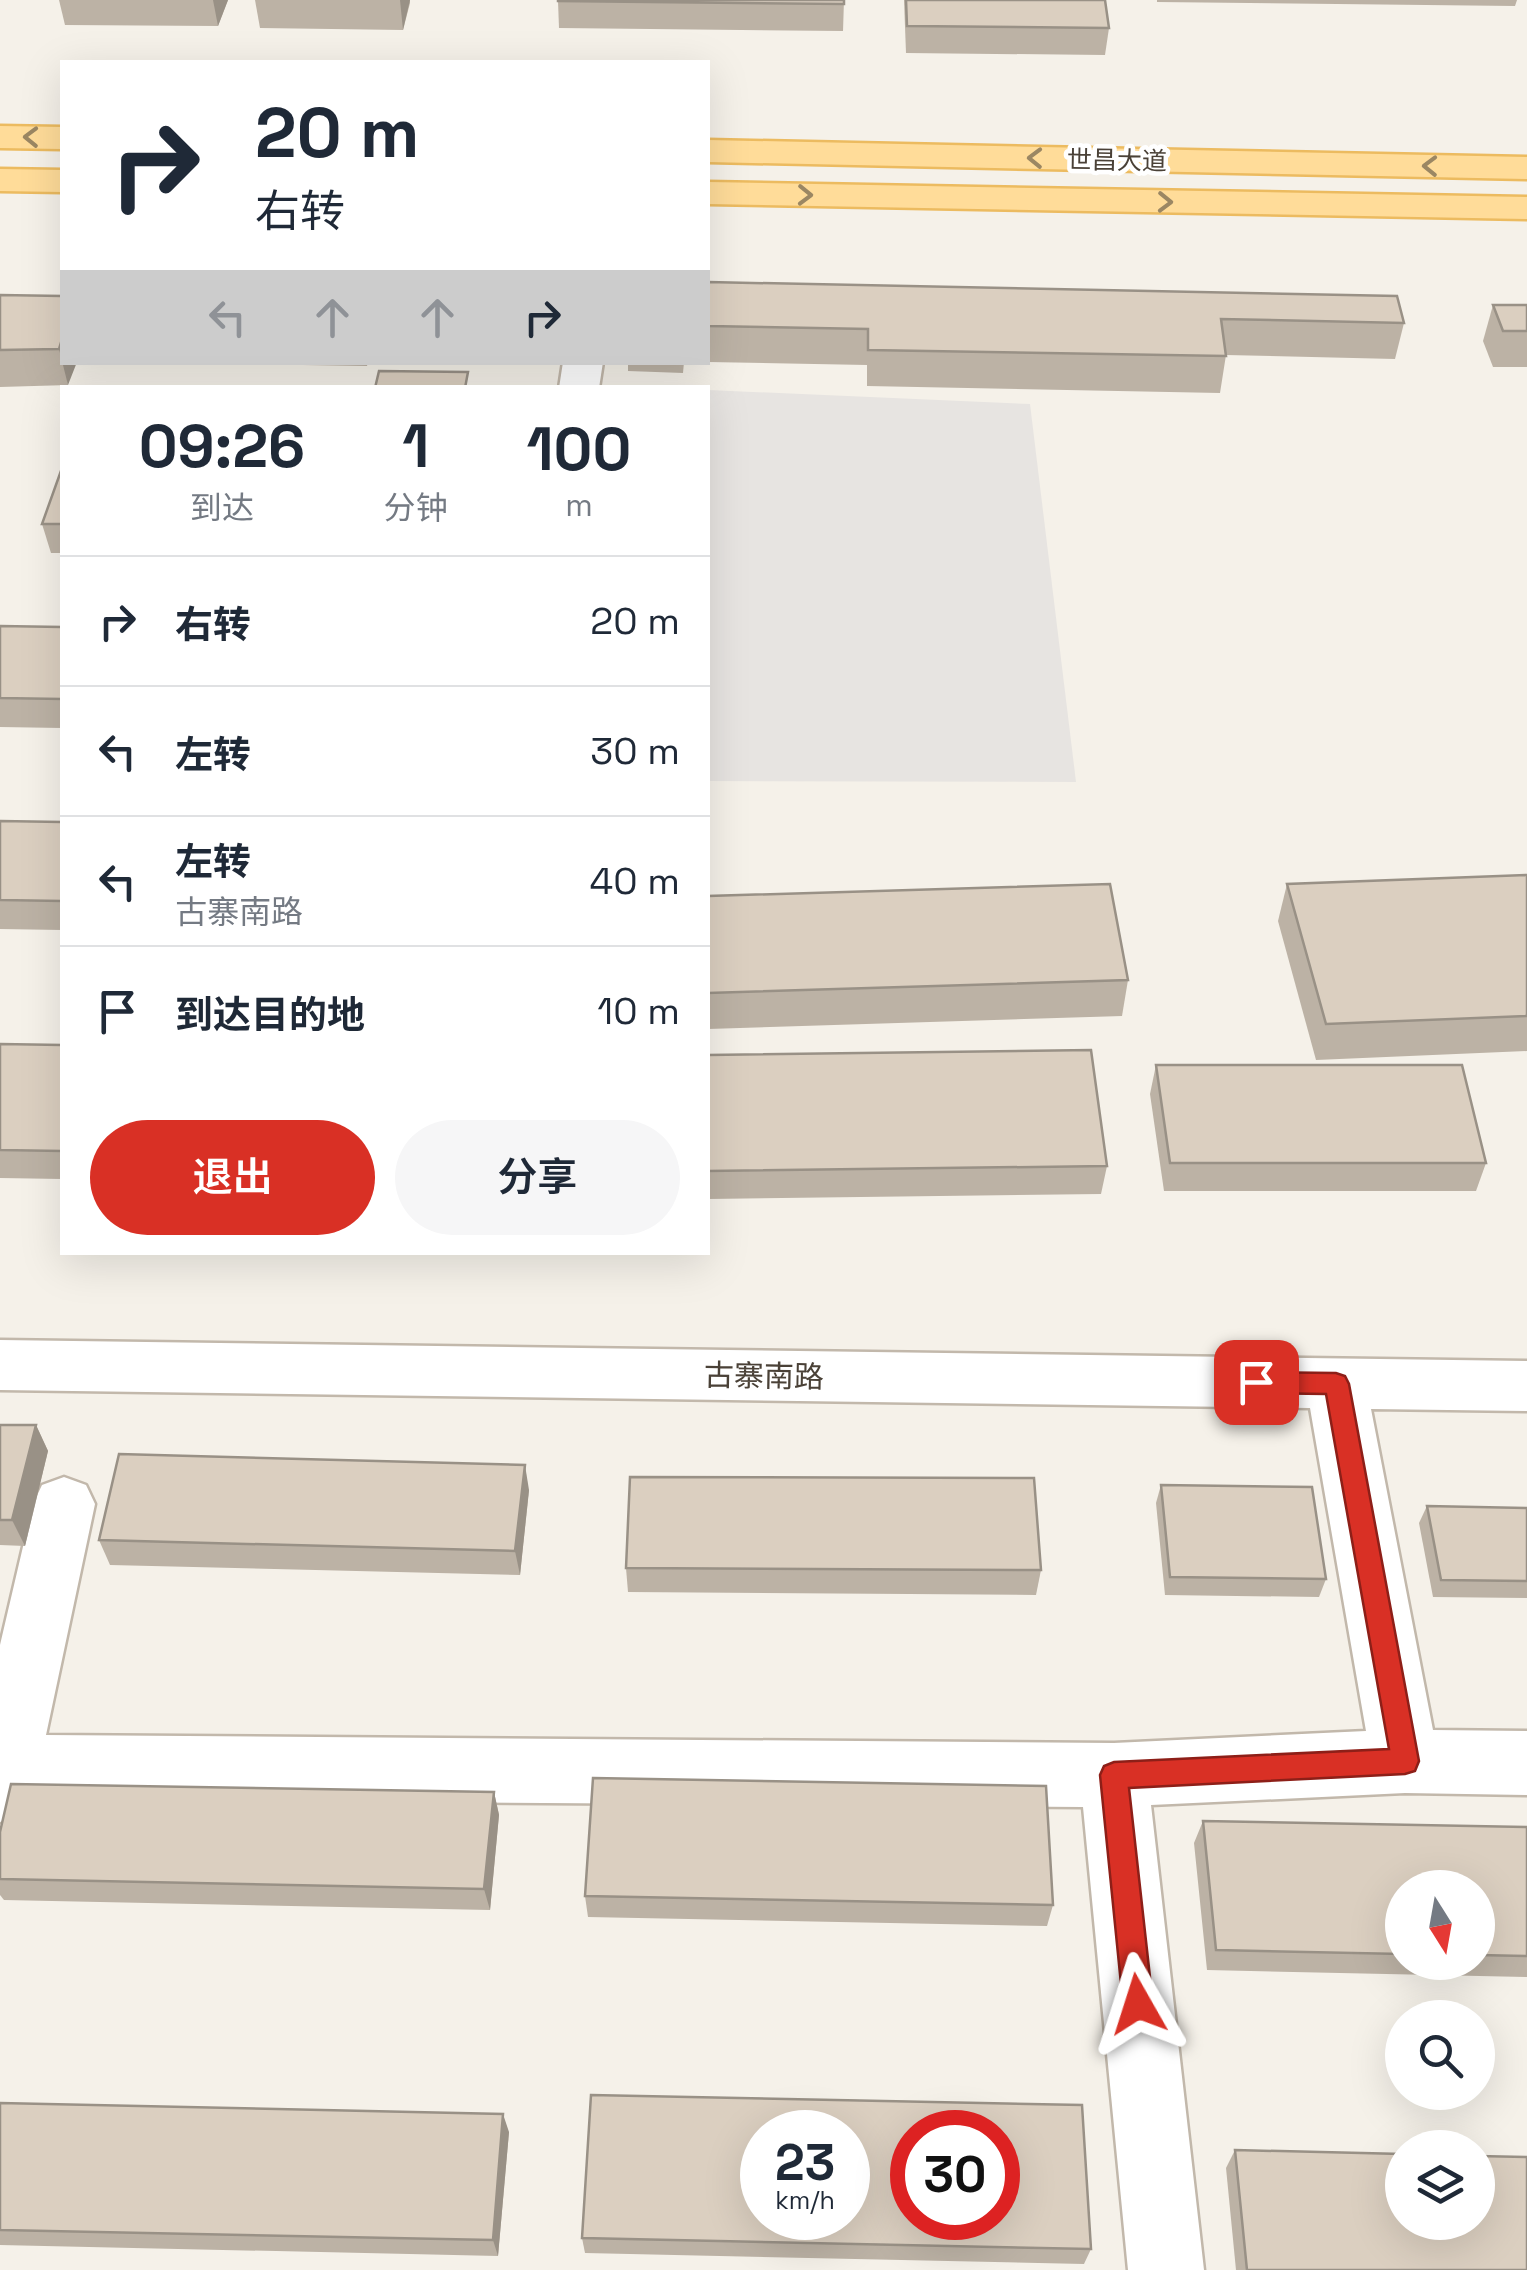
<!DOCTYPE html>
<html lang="zh">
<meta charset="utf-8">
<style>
:root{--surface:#fff;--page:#f6f6f7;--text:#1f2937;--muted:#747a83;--line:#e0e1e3;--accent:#d93025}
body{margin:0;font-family:"Space Grotesk","Noto Sans SC",sans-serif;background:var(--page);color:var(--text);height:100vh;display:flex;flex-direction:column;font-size:38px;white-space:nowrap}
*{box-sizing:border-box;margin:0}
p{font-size:32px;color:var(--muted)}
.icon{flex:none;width:55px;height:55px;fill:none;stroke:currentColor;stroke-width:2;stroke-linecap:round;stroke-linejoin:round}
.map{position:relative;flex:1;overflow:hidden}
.sheet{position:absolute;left:60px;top:385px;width:650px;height:870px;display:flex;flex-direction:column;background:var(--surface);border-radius:0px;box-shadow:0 10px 40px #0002}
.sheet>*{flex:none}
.hud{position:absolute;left:60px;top:60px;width:650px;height:305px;border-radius:0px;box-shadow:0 10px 40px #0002;background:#fff;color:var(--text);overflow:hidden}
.needle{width:65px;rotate:169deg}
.buttons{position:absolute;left:1385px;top:1870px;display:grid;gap:20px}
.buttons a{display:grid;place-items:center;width:110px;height:110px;border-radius:50%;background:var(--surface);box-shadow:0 10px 40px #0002;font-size:50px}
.speed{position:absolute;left:740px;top:2110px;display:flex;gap:20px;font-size:50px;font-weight:700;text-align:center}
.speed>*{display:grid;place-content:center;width:130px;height:130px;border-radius:50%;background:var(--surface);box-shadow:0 10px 40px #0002;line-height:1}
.speed small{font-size:25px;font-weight:400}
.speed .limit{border:15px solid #d22;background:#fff;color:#111}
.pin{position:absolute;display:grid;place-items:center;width:85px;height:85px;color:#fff;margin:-42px;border-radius:20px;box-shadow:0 5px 15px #0006}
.me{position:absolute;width:110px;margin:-55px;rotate:354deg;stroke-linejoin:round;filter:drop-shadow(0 0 8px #0008)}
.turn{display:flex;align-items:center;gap:35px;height:210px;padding:0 30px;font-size:45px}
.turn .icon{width:130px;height:130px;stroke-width:2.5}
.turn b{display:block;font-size:70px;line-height:85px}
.lanes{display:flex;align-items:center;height:95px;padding:0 30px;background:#0003;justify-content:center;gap:50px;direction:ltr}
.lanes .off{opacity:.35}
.eta{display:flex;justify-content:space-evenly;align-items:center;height:170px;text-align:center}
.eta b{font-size:60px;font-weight:600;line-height:70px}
.cta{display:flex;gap:20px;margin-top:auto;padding:20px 30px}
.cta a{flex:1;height:115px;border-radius:60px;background:var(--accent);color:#fff;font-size:40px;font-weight:600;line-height:115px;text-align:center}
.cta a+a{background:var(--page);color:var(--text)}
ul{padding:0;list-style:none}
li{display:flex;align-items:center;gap:30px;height:130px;padding:0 30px;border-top:2px solid var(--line)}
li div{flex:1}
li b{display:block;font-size:38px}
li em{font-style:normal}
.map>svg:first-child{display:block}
.parking{fill:#e7e4e1}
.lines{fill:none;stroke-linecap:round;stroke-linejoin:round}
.minor-casing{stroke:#c2b8ab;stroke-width:5}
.major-casing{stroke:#ecbb60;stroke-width:5}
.minor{fill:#fff;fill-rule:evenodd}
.major{fill:#ffdc99;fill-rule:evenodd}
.wall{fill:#bcb2a5;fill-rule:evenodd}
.shaded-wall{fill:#999186}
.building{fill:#dbcfc0;stroke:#999186;stroke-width:2.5;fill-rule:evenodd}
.oneway{stroke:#9b8763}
.route{fill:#d93025;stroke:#8d1f18;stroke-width:2.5}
.labels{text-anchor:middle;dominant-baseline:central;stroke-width:9;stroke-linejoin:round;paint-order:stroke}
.far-street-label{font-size:25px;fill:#4a4137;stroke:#fff}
.street-label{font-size:30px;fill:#4a4137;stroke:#fff}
</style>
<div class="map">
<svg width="1527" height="2270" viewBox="0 0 1527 2270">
<rect width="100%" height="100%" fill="#f5f1e9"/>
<!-- parking -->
<path class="parking" d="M708,390l322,14 46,378 -368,-1z"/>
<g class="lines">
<defs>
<g id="minor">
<path d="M563,362h40l-4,26h-40z"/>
<path d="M0,1340l1527,21v50l-156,-2 62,321 94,1v64l-122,-2 -254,12 53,465h-76l-45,-463 -1053,-8 -6,14 -24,9v-177l33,-141 9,-19 22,-8 22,8 9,19 -49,231 1068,8 252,-12 -56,-323 -1310,-18z"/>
</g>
<g id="major">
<path d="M0,126l62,1v22l-62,-1z"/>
<path d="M708,140l819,17v22l-819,-17z"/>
<path d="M0,169l62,1v22l-62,-1z"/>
<path d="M708,182l819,15v22l-819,-15z"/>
</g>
</defs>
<!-- minor casing -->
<use href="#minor" class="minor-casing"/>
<!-- major casing -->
<use href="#major" class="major-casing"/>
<!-- minor -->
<use href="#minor" class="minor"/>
<!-- major -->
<use href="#major" class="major"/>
</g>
<!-- wall -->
<g class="wall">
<path d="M59,0h169l-10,26 -153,-1z"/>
<path d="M255,0h155v3l-7,27 -143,-2z"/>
<path d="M844,0l-1,31 -284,-3 -1,-27z"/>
<path d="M904,0h201l4,28 -4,27 -199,-2z"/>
<path d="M1157,0h360l-2,6 -358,-4z"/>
<path d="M708,282l696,41 -9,36 -169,-4 -6,38 -353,-7v-21l-159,-3z"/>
<path d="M0,295l62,1 6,89 -68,2z"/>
<path d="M1493,305h34v62h-34l-10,-26z"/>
<path d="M107,362h261l-1,4z"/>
<path d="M628,362h56l-1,11 -55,-2z"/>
<path d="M62,468v85h-11l-9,-29z"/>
<path d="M0,626l62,1v101l-62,-1z"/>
<path d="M0,821l62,1v108l-62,-1z"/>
<path d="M1527,875v176l-211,9 -38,-139 9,-37z"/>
<path d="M708,896l420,84 -6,36 -414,13z"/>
<path d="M0,1044l62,1v134l-62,-1z"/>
<path d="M708,1055l399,111 -6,28 -393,5z"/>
<path d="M1156,1065l330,98 -10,28h-312l-14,-97z"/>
<path d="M0,1425h36l12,26 -23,95 -25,-1z"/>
<path d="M1161,1485l165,94 -7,18 -154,-2 -9,-92z"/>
<path d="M529,1490l-9,85 -410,-10 -11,-25z"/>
<path d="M1427,1506l100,2v90l-94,-1 -14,-74z"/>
<path d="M626,1568l415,2 -5,25 -408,-3z"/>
<path d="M494,1792l5,23 -9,95 -486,-10 -4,-5v-16z"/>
<path d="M1203,1821l324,6v150l-320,-7 -13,-127zM1402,1888h76v74h-76z"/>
<path d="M585,1896l468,9 -6,21 -459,-9z"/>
<path d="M0,2103l509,29 -11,124 -498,-11z"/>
<path d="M1235,2150l292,120h-291l-10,-102z"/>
<path d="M582,2238l509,11 -7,15 -499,-11z"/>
</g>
<!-- shaded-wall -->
<g class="shaded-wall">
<path d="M213,0h15l-10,26z"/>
<path d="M400,0h10l-7,30z"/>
<path d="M62,339v23h15l-9,23 -9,-36z"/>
<path d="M36,1425l12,26 -23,95 -13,-26z"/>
<path d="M525,1465l4,25 -9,85 -5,-24z"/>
<path d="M494,1792l5,23 -9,95 -6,-21z"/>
<path d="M503,2114l6,18 -11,124 -5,-16z"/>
</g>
<!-- building -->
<g class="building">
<path d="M558,0h286v4l-286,-3z"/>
<path d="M906,0h199l4,28 -202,-2z"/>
<path d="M708,282l689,14 7,27 -183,-4 5,37 -358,-6v-21l-160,-3z"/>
<path d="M0,295l62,1v43l-3,10 -59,1z"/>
<path d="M1493,305h34v26h-24z"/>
<path d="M379,371l89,1 -3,16h-90z"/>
<path d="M62,468v56h-20z"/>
<path d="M0,626l62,1v72l-62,-1z"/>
<path d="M0,821l62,1v79l-62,-1z"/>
<path d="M1527,875v141l-201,8 -39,-140z"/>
<path d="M1110,884l18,96 -420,13v-97z"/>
<path d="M0,1044l62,1v106l-62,-1z"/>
<path d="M1091,1050l16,116 -399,5v-116z"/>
<path d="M1156,1065h306l24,98h-316z"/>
<path d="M0,1425h36l-24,95h-12z"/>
<path d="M119,1454l406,11 -10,86 -416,-11z"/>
<path d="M630,1477l404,1 7,92 -415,-2z"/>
<path d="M1161,1485l151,2 14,92 -156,-2z"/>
<path d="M1427,1506l100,2v73l-86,-1z"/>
<path d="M593,1778l453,8 7,119 -468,-9z"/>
<path d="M11,1784l483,8 -10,97 -484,-10v-47z"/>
<path d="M1203,1821l324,6v129l-49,-1v-67h-76v66l-186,-4z"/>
<path d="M591,2095l491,10 9,144 -509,-11zM762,2132h86v86h-86zM912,2132h86v86h-86z"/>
<path d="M0,2103l503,11 -10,126 -493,-10z"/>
<path d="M1235,2150l167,4v68h76v-66l49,1v113h-280z"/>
</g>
<!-- one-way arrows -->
<defs><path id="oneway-chevron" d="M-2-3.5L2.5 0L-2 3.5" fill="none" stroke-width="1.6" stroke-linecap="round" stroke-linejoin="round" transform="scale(2.5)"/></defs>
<g class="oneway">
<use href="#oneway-chevron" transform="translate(31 137) rotate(-179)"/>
<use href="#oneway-chevron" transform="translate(1035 158) rotate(-179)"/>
<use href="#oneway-chevron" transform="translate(1430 166) rotate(-179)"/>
<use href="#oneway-chevron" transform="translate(805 195) rotate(1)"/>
<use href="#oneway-chevron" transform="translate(1165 202) rotate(1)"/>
</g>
<!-- route -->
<path class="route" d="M1256,1372l80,1 9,3 4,8 70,377 -4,10 -10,3 -276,14 24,216 -4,10 -11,4 -11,-4 -4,-10 -23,-229 4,-9 10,-4 275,-13 -63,-355 -70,-1 -8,-3 -4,-8 4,-7z"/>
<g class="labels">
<!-- far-street labels -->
<g class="far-street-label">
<text transform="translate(1117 160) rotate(1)">世昌大道</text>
</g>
<!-- street labels -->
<g class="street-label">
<text transform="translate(764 1376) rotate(1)">古寨南路</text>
</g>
</g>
</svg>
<div class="buttons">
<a><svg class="needle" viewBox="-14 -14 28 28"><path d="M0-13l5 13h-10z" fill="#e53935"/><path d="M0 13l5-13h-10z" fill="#747a83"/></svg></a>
<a><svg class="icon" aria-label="search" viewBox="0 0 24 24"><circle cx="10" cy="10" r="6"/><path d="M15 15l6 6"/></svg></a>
<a><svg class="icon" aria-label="layers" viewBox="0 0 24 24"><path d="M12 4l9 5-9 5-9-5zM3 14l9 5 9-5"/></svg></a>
</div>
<div class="speed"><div>23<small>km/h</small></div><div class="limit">30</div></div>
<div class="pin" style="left:1256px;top:1382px;background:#d93025"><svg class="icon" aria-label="arrive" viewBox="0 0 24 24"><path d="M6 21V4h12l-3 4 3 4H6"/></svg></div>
<svg class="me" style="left:1138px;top:2004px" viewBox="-20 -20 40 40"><path d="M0-17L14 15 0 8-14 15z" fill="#d93025" stroke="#fff" stroke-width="4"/></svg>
<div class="hud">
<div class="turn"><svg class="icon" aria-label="right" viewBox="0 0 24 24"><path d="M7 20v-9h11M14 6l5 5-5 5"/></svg><div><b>20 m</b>右转</div></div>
<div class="lanes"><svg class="icon off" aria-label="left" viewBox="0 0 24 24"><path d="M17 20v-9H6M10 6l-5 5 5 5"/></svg><svg class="icon off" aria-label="ahead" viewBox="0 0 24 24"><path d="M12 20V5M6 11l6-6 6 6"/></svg><svg class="icon off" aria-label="ahead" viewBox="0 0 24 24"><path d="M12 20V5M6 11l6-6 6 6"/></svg><svg class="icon" aria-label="right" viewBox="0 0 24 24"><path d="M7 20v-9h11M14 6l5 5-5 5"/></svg></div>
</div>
<section class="sheet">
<div class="eta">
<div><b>09:26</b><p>到达</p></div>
<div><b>1</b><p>分钟</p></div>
<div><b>100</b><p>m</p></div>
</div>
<ul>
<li><svg class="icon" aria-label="right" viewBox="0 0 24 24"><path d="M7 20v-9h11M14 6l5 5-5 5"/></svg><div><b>右转</b></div><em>20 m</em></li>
<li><svg class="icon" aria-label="left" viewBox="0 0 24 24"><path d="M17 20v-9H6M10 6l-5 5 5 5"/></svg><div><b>左转</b></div><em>30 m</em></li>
<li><svg class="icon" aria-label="left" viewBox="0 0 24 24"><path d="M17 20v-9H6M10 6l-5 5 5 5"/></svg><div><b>左转</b><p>古寨南路</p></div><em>40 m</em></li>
<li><svg class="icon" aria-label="arrive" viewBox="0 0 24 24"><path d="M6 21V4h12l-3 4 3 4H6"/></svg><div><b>到达目的地</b></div><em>10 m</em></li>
</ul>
<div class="cta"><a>退出</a><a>分享</a></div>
</section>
</div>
